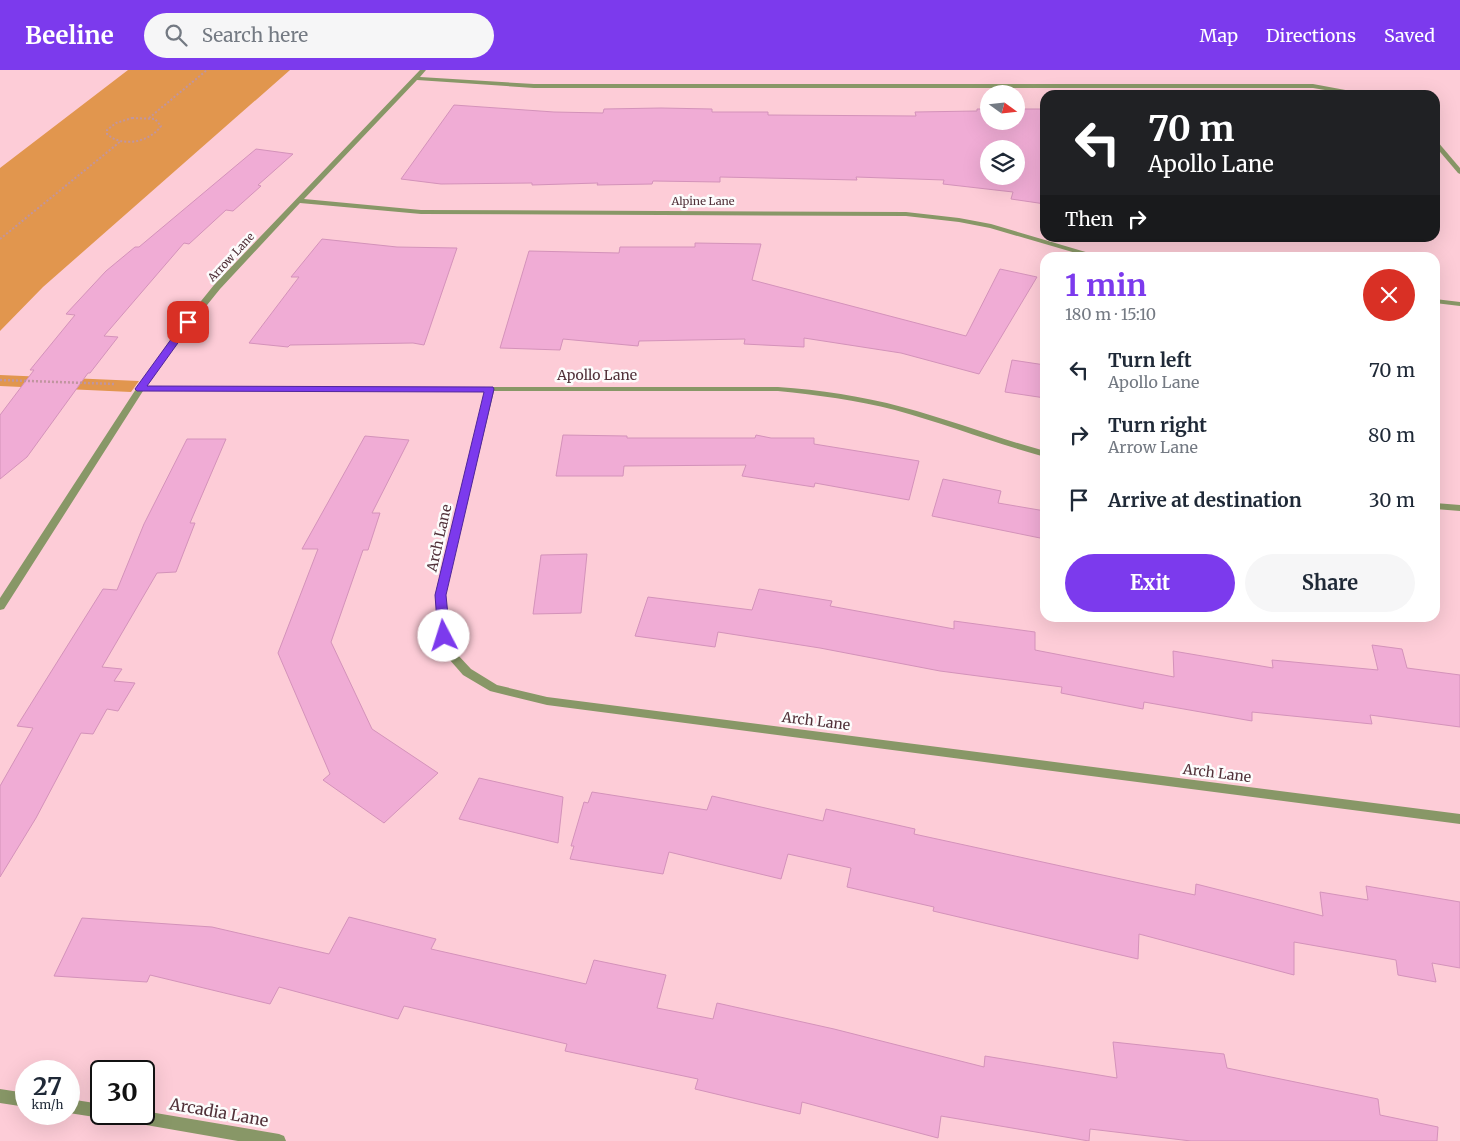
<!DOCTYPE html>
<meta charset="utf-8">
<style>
:root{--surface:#fff;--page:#f6f6f7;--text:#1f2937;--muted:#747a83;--accent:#7c3aed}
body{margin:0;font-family:Merriweather,serif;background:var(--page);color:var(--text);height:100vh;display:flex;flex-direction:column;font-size:19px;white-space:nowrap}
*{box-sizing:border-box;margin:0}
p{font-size:16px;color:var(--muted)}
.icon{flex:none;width:28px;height:28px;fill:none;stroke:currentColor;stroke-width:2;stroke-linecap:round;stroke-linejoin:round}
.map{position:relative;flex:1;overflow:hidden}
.sheet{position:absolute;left:1040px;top:182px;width:400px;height:370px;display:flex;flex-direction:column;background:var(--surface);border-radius:15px;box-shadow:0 5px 20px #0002}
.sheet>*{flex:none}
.top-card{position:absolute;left:1040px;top:20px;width:400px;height:152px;border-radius:15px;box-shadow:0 5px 20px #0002;background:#202124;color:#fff;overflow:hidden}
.needle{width:32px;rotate:105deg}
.fabs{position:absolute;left:980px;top:15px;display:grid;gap:10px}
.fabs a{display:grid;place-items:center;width:45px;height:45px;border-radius:50%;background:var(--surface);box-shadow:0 5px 20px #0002;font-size:25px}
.speed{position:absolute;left:15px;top:990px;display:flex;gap:10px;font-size:25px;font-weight:700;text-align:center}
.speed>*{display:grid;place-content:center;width:65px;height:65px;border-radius:50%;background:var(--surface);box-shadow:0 5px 20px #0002;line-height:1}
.speed small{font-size:12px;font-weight:400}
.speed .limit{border:2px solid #111;border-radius:8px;background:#fff;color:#111}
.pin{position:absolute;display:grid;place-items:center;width:42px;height:42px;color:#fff;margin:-21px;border-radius:10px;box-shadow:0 2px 8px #0006}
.me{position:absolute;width:55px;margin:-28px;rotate:355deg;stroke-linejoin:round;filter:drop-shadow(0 0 4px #0008)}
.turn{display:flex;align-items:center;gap:18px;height:105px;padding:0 25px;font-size:22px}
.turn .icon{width:65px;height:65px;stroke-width:2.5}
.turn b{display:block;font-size:35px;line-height:42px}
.then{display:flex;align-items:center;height:48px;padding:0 25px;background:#0003;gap:10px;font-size:19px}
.round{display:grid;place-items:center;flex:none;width:52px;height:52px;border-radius:26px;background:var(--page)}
.headline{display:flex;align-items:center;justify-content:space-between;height:85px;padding:0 25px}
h1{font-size:30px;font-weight:700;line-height:38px;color:var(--accent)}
.button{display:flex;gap:10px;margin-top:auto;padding:10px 25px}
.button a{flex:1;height:58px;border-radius:30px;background:var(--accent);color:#fff;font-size:20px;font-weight:700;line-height:58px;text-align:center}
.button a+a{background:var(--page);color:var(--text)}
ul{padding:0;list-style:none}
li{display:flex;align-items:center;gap:15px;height:65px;padding:0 25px}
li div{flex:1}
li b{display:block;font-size:19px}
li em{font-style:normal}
header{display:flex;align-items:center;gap:30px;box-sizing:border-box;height:70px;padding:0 25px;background:var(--accent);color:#fff}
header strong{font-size:24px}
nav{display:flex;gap:28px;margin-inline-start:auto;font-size:18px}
.search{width:350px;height:45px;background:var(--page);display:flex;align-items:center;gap:12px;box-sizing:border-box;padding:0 18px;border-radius:28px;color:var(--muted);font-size:19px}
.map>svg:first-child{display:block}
.green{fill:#e1964e}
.building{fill:#f0acd5;stroke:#d492ba;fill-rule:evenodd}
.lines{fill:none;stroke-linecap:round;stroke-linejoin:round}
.path-far1{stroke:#c0959f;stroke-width:2;stroke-dasharray:2 2;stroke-linecap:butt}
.path{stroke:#c0959f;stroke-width:2.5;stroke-dasharray:2 2;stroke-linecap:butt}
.street{fill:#889767;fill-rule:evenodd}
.route{fill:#7c3aed;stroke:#51269a}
.labels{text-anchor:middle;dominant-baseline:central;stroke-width:5;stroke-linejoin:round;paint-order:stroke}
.far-street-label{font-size:11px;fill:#513139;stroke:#fcfcfc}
.street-label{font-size:14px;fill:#513139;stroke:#fcfcfc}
.near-street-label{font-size:16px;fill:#513139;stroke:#fcfcfc}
</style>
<header>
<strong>Beeline</strong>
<div class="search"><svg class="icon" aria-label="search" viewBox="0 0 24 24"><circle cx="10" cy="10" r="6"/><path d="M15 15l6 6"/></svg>Search here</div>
<nav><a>Map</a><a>Directions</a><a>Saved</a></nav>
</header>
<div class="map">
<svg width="1460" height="1071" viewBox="0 0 1460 1071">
<rect width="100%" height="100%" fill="#fdccd7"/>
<!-- green -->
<g class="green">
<path d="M128,0h162l-247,217 -43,44v-163z"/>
<path d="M0,305l139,6 -8,11 -131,-6z"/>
</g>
<!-- building -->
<g class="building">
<path d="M454,35l100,7 49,1 1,-4 57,-1 51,1v3h56v3l148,1 -1,-4 62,-1v-2h12v12h27v-12h29v95l-34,-5 2,-7 -70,-8 1,-4 -88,-3 1,3 -137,-3v5l-67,-1 -1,3 -55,1 1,-2 -66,2v-2l-91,1 -40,-5zM989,79h27v27h-27z"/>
<path d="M256,79l37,5 -35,31 3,1 -28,25 -7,-1 -37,34 -5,-1 -80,93 14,1 -28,36h-2l-61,84 -27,22v-64l34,-45h-4l45,-55 -9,-1 40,-43 29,-24h4z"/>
<path d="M322,169l75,8 60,1 -33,97 -11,-2 -123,2 -2,2 -39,-4 50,-66h-8z"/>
<path d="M695,173l66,1 -9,36 214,56 34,-67 37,8 -58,97 -78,-21 -97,-15v9l-60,-3 1,-5 -106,2 -1,5 -75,-7 -3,11 -60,-2 29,-97 90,2 1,-6h75z"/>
<path d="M1012,290l33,5v33l-40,-6z"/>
<path d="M563,365l64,1v2h128l1,-3 15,3h43v6l105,17 -10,39 -94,-17 -1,4 -72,-11 4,-11 -122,1 -1,10h-67z"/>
<path d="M365,366l44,4 -37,73h8l-12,37h-5l-32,92 41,87 66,44 -54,50 -61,-43 7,-6 -52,-121 40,-104h-16z"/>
<path d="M187,369h39l-36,84h5l-19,49 -19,1 -55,94 20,2 -8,12 21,2 -17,28 -11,-2 -14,25 -12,-1 -45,85 -36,59v-91l33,-58 -16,-2 86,-137 14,1 27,-66z"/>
<path d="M943,409l58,12 -3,12 47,8v28l-113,-23z"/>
<path d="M587,484l-6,59 -48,1 8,-59z"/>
<path d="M759,519l73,12 -2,5 124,23v-8l81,11v18l139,27 -1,-26 100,17 -1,-8 106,10 -6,-25 30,4 5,19 53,7v52l-90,-12 2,9 -120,-12v9l-108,-19 -1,7 -82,-16 1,-6 -122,-16 -120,-23 -102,-16 -3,15 -80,-11 13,-39 104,13z"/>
<path d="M479,708l84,19 -5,46 -99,-24z"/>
<path d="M592,722l115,18 5,-14 111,25 3,-12 89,20 -1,5 156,34 125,27 1,-11 127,32 -3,-24 48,8 -2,-14 94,16v66l-28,-5 4,19 -38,-7 -2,-15 -102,-18v33l-155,-41 -1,25 -205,-48 1,-4 -87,-20 4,-19 -63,-14 -7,25 -112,-27 -6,22 -93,-15 4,-13h-3l13,-44 4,1z"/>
<path d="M349,847l87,22 -5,10 155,35 8,-24 72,15 -9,33 56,11 4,-16 117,26 150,38 1,-11 132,22 -4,-36 111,12 3,14 151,31 2,16 58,12 -1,14h-246l-101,-12 -1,12 -148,-25 -3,22 -136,-36 -2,12 -105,-25 3,-10 -133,-28 2,-7 -163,-38 -6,13 -119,-32 -9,17 -120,-29 -3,7 -93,-6 28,-58 130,9 117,27z"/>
</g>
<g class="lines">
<!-- path-far1 -->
<g class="path-far1">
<path d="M132,48l23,1 6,7c-11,16 -39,22 -54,8v-4l9,-7z"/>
<path d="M149,48l58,-48"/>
<path d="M0,169l121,-98"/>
</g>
<!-- path -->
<path class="path" d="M0,310l115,4"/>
<!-- street -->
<g class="street">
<path d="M420,0h6l-6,7 114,7h779l54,10 1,1h-13l-42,-7h-779l-117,-8 -113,119 117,11 485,2 53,6 32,6 115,34h-13l-103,-30 -31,-6 -53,-6 -485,-2 -121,-11 -80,86 -38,47 -36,51h632c42,3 84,9 124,20 49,13 95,31 143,44v6c-51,-14 -99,-33 -150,-47 -38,-10 -78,-15 -117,-19h-284l-49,204 4,41 8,18 14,15 26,16 50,12 913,117v10l-913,-119 -57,-14 -27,-16 -14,-16 -10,-23 -4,-41 50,-204h-342l-139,218 -4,1v-12l136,-209 40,-57 38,-47z"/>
<path d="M1435,70l2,1 23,27v6l-2,-1 -23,-27z"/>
<path d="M1435,229l25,3v4l-25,-3z"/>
<path d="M1435,433l25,2v6l-25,-2z"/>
<path d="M0,1019l26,4v14l-26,-4z"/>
<path d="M69,1029l32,5v10h6l-1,2 -5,2 -32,-5z"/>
<path d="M144,1041l135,23 5,2 2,5h-48l-115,-20 -5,-2 -2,-5h28z"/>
</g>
</g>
<!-- route -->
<path class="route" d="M185,250h3l5,2 -46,64 346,1 1,2 -48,206 4,41 -2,3 -4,2 -6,-5 -3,-41 49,-203 -347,-1 -2,-2z"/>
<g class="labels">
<!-- far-street labels -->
<g class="far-street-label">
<text x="703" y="131">Alpine Lane</text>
<text transform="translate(231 187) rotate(-47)">Arrow Lane</text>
</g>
<!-- street labels -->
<g class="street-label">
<text x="597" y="305">Apollo Lane</text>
<text transform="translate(439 468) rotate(-77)">Arch Lane</text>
<text transform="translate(816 651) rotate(7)">Arch Lane</text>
<text transform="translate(1217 703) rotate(7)">Arch Lane</text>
</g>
<!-- near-street labels -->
<g class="near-street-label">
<text transform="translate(219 1042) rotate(10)">Arcadia Lane</text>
</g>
</g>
</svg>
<div class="fabs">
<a><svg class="needle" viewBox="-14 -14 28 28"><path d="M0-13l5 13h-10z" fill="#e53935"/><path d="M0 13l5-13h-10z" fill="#747a83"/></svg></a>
<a><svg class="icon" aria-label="layers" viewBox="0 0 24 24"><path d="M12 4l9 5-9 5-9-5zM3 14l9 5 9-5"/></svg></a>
</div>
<div class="speed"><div>27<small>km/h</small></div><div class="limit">30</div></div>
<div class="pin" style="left:188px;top:252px;background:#d93025"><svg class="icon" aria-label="arrive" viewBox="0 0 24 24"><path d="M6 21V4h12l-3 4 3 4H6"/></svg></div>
<svg class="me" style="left:444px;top:566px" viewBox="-20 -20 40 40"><circle r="19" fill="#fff"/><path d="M0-13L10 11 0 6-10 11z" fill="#7c3aed"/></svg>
<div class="top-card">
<div class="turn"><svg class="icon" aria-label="left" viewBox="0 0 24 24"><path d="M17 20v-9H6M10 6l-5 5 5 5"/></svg><div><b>70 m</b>Apollo Lane</div></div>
<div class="then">Then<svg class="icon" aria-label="right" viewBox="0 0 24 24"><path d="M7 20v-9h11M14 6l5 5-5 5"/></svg></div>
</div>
<section class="sheet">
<div class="headline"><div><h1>1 min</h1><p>180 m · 15:10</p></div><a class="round" style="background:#d93025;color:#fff"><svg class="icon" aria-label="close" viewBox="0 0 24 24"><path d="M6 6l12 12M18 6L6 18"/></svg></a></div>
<ul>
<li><svg class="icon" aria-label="left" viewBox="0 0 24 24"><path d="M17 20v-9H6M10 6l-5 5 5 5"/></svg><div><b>Turn left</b><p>Apollo Lane</p></div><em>70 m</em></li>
<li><svg class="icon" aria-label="right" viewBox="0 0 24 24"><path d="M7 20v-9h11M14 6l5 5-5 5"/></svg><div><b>Turn right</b><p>Arrow Lane</p></div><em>80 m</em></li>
<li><svg class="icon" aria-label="arrive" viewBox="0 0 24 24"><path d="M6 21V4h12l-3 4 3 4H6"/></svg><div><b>Arrive at destination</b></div><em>30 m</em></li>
</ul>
<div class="button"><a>Exit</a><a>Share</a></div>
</section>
</div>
